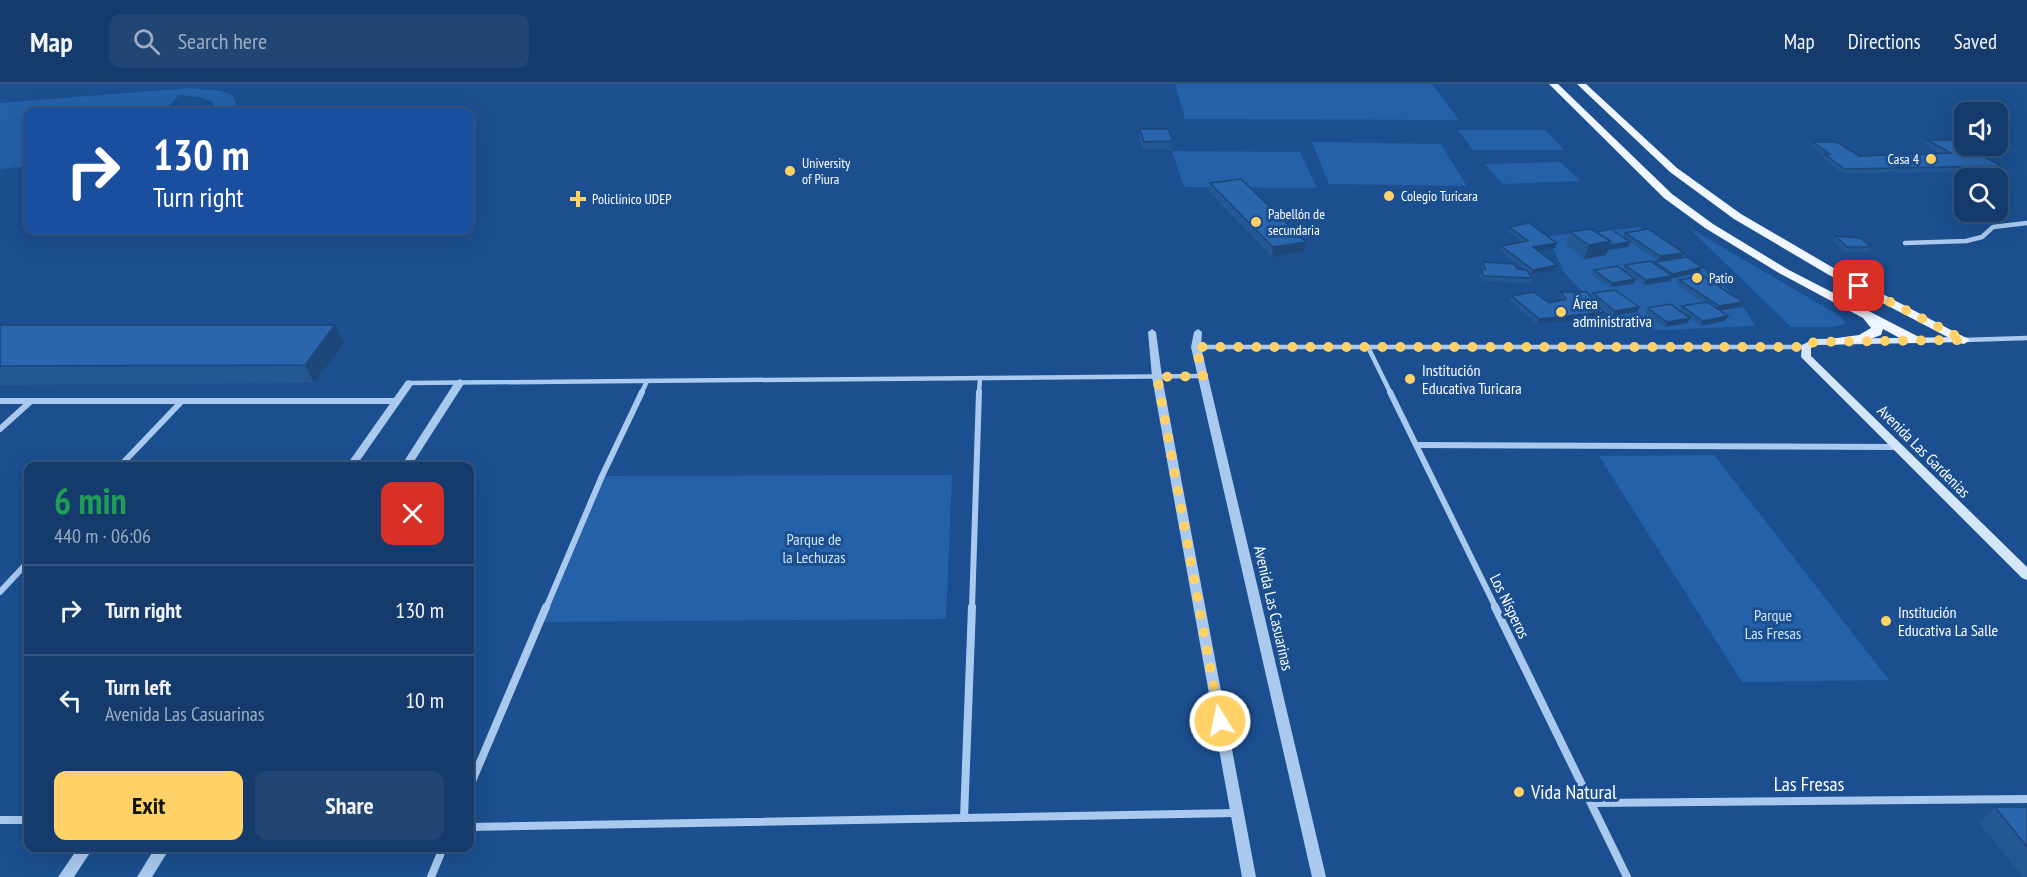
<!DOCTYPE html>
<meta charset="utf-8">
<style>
:root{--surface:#143b6b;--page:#214673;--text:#f1f3f6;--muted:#9dadc1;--line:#33557e;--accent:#ffd166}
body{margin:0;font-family:"PT Sans Narrow",sans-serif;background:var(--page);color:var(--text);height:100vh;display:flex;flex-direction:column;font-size:22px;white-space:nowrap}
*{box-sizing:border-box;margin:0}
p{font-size:20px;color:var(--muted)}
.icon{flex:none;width:33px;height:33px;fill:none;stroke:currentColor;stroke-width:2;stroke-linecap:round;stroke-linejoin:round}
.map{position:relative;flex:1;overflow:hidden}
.sheet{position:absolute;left:24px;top:378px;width:450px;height:390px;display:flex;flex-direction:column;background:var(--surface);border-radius:12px;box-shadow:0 6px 24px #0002,0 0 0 2px var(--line)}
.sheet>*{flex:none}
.top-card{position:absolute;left:24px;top:24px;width:450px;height:126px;border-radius:12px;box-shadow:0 6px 24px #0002,0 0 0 2px var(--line);background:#1a4fa0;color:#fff;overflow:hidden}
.tools{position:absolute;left:1954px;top:18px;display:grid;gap:12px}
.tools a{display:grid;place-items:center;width:54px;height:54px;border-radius:12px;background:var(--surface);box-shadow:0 6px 24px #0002,0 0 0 2px var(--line);font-size:30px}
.pin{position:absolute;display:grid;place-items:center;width:51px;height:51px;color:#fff;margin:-26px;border-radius:12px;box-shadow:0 3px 9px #0006}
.me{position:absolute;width:66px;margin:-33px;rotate:350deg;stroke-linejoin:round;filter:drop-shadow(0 0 4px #0008)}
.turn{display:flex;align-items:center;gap:21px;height:126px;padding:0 30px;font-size:27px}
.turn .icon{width:78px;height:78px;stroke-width:2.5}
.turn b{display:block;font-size:42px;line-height:51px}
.round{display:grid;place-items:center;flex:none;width:63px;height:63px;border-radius:12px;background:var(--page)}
.overview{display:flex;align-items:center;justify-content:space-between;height:102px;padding:0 30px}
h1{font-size:36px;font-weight:700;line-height:45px;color:#1e9e55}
.action{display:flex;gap:12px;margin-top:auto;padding:12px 30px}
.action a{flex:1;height:69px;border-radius:12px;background:var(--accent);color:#111;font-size:24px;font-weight:700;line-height:69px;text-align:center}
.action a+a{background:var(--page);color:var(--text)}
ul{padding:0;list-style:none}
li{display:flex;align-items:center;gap:18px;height:90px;padding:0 30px;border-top:2px solid var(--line)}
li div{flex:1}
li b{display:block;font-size:22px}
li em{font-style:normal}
header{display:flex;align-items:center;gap:36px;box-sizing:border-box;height:84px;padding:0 30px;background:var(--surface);border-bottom:2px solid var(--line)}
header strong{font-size:28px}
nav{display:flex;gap:33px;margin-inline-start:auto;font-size:21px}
.search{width:420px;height:54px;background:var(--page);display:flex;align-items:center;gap:15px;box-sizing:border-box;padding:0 21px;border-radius:12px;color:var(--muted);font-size:22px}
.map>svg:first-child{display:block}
.green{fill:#2461a8}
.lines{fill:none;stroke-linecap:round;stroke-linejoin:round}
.minor-far2{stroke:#a9c9ee;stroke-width:4.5}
.minor-far1{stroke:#a9c9ee;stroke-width:6}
.minor{stroke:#a9c9ee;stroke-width:8}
.tertiary{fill:#a9c9ee;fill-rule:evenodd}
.secondary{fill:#d6e6fa;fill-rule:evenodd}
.primary{fill:#f0f6ff;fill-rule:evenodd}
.wall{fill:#245895}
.shaded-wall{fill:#1d4779}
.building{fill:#2a66ad;stroke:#1d4779;stroke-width:1.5}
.route{stroke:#ffd166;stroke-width:10;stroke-dasharray:0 18}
.poi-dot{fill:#ffd166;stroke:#1b4f8f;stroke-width:2}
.labels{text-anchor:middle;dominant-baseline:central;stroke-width:6;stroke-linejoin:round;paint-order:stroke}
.far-poi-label{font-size:14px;fill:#fff;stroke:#1b4f8f;text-anchor:start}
.poi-label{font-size:16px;fill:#fff;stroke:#1b4f8f;text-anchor:start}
.street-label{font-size:16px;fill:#fff;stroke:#1b4f8f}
.park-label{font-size:16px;fill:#cfe3fa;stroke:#1b4f8f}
.near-street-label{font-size:20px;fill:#fff;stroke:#1b4f8f}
.near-poi-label{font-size:20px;fill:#fff;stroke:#1b4f8f;text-anchor:start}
</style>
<header>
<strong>Map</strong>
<div class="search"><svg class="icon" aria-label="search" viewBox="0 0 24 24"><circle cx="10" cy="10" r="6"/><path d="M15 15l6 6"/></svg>Search here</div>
<nav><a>Map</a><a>Directions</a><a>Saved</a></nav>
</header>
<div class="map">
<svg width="2027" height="793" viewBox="0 0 2027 793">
<rect width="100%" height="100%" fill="#1b4f8f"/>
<!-- green -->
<g class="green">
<path d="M1175,0h257l27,36 -274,-1z"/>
<path d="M190,4l31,3 12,5 4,10 -3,6h-19l-2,-10 -14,-5 -20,-2 -16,17h-135v54l-28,3v-66z"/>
<path d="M1458,46h87l19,20h-91z"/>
<path d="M1312,58l129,2 26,42 -138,-2z"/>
<path d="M1172,67l128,1 17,36 -133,-1z"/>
<path d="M1560,78l21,19 -78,3 -18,-20z"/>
<path d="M1640,143c43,28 90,52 115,99l-91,4 -38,-2 -38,-30 -25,-27 -15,-35z"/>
<path d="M1688,143l152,89 6,8 -13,3h-42z"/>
<path d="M1714,371l175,225 -147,2 -143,-226z"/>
<path d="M952,391l-6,144 -406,3 62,-146z"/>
</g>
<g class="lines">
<!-- minor-far2 -->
<g class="minor-far2">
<path d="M1905,159l61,-2 16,-4 11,-10 34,-4"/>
<path d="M1964,256l63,-2"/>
<path d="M1196,263h610"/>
<path d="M1368,263l23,47"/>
<path d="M409,299l794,-7"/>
<path d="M641,310l6,-13"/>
<path d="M979,310l1,-16"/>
</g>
<!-- minor-far1 -->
<g class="minor-far1">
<path d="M1390,308l106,216"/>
<path d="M0,317h397"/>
<path d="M0,345l30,-27"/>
<path d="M1417,361l479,2"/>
<path d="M120,382l62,-65"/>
<path d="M0,508l28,-30"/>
<path d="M546,524l56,-132 40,-84"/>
<path d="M972,524l7,-216"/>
</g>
<!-- minor -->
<g class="minor">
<path d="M1495,523l132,270"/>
<path d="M470,702l76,-179"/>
<path d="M1592,719l435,-4"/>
<path d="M964,734l8,-211"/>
<path d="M0,736h28"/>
<path d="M470,743l766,-14"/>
<path d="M431,793l12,-29"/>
</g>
<!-- tertiary -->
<g class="tertiary">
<path d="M1152,245l4,3 6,45 94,500h-14l-90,-500 -4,-45z"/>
<path d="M1198,245l4,3 -1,15 125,530h-14l-121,-530 3,-15z"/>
<path d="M460,295l5,3 -54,84h-10l54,-84z"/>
<path d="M409,296l5,3 -58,83h-10l60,-85z"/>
<path d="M78,764h15l-19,29h-16z"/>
<path d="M155,764h15l-18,29h-15z"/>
</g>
<!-- secondary -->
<path class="secondary" d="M1964,253l4,1v4l-152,3 -5,3v8l216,211v13l-5,-2 -221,-221 1,-12 12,-6z"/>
<!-- primary -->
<g class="primary">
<path d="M1549,0h9l114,110 41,30 74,45 132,68 1,3 -1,3h-10l-26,-14 -2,6 -19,7 -32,3 -1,-3 1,-3 29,-4 12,-7 -8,-10 -84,-45 -74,-45 -41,-30z"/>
<path d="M1577,0h9l91,84 64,46 96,56 133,70 -6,4 -5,-1 -130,-68 -95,-56 -64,-47z"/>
</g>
</g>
<!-- wall -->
<g class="wall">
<path d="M1140,45l33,12 -1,9h-29l-4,-12z"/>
<path d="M1927,56l74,26 -3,5 -156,2 -19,-14 1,-3 -13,-10 2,-4 46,14 82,-2 -16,-10z"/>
<path d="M1210,99l94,68 -32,6 -63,-65z"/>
<path d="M1509,143l46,21 -17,3 19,14 -2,5 -24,4 -2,-2 3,6 -2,5 -47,-2 -3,-6 1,-5h2l-1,-3 1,-5 34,7 8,1 -25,-20 1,-4 21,-4 -15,-11z"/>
<path d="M1570,148h26l27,6 2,-5 57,24 -24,4 -28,-19 -2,5 -20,3 -2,5 -22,4 -19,-14z"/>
<path d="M1835,152l36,11 -3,5h-23l-12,-11z"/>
<path d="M1655,178l47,5 -2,5 -29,7 -1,2 -26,4 -21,-15 2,-5 30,-1z"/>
<path d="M1594,186l41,9 -2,5 -23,3 -18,-12z"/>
<path d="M1679,196l62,27 -22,4 9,5 -3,5 -25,5 -21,-15 3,-5 21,-3 -26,-18z"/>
<path d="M1561,208l30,5 2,-4 46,14 -2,5 -24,4 -17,-14 6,15 -65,7 -27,-23 2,-5 37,7 13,-3 -3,-3z"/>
<path d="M1648,224l42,10 -3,5 -22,4 -20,-14z"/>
<path d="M0,241h335l9,18 -30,40 -314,2z"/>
<path d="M1995,723h32v70h-4l-44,-54z"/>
</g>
<!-- shaded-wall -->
<g class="shaded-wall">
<path d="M1611,157l19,1 -2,5 -20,3 -2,5 -22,4 5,-14z"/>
<path d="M1306,158l-2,9 -32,6 1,-10z"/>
<path d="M1557,159l-2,5 -24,4 2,-5z"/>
<path d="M1684,169l-2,4 -24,4 2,-5z"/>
<path d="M1557,181l-2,5 -24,4 2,-4z"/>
<path d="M1702,183l-2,5 -29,7 2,-5z"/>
<path d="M1672,192l-2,5 -26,4 2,-5z"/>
<path d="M1635,195l-2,5 -23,3 2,-4z"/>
<path d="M1743,218l-2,5 -25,4 3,-5z"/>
<path d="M1639,223l-2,5 -24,4 2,-5z"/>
<path d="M1604,228l-2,5 -65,7 2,-5z"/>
<path d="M1728,232l-3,5 -25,5 3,-5z"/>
<path d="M1690,234l-3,5 -22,4 2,-5z"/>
<path d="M335,241l9,18 -30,40 -9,-18z"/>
</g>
<!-- building -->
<g class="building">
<path d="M1140,45h28l5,12 -29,1z"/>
<path d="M1927,56h26l48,26 -157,3 -19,-15h5l-17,-12h24l22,14 92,-3z"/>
<path d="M1241,95l65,63 -33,5 -63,-64z"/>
<path d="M1529,139l28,20 -24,4 24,18 -24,5 -32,-24 27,-5 -19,-14z"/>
<path d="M1591,145l20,12 -22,4 -19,-13z"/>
<path d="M1611,145l19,13 -21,3 2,-4 -15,-9z"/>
<path d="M1648,145l36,24 -24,3 -35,-23z"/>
<path d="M1835,152l25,2 11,9h-24z"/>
<path d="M1687,173l15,10 -29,7 -18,-12z"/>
<path d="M1650,177l22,15 -26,4 -21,-15z"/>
<path d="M1483,178l31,2 3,5 10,1 5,8 -48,-2 -3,-6 5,-1z"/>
<path d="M1617,182l18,13 -23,4 -18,-13z"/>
<path d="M1703,192l40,26 -24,4 -40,-26z"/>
<path d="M1615,206l24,17 -24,4 -22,-18z"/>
<path d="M1534,208l15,11 17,-4 -5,-7h26l17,20 -65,7 -27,-23z"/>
<path d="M1707,218l21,14 -25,5 -21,-15z"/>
<path d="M1670,220l20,14 -23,4 -19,-14z"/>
<path d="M0,241h335l-30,40 -305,1z"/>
<path d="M1995,723h32v40z"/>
</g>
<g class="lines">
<!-- route -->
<path class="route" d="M1220,637l-63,-344 46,-1 -7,-29h610l8,-5 150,-2 -105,-54"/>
</g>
<!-- markers -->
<g class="poi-dot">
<circle cx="1931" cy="75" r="6"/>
<circle cx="790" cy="87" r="6"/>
<circle cx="1389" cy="112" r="6"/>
<path d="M575 106h6v6h6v6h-6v6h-6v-6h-6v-6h6z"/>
<circle cx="1256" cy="138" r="6"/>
<circle cx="1697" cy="194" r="6"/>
<circle cx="1561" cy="228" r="6"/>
<circle cx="1410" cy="295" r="6"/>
<circle cx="1886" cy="537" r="6"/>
<circle cx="1519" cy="708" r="6"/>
</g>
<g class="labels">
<!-- far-poi labels -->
<g class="far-poi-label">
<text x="1919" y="75" text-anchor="end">Casa 4</text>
<text x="802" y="79">University<tspan x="802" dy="16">of Piura</tspan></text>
<text x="1401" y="112">Colegio Turicara</text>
<text x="592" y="115">Policlínico UDEP</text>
<text x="1268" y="130">Pabellón de<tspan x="1268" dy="16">secundaria</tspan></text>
<text x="1709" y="194">Patio</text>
</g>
<!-- poi labels -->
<g class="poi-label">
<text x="1573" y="219">Área<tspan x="1573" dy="18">administrativa</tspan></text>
<text x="1422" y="286">Institución<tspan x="1422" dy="18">Educativa Turicara</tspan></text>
<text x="1898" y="528">Institución<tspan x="1898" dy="18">Educativa La Salle</tspan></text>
</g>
<!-- street labels -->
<g class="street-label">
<text transform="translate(1924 367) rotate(45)">Avenida Las Gardenias</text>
<text transform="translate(1510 522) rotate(64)">Los Nísperos</text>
<text transform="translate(1274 524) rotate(77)">Avenida Las Casuarinas</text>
</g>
<!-- park labels -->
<g class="park-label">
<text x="814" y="455">Parque de<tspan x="814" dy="18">la Lechuzas</tspan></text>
<text x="1773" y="531">Parque<tspan x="1773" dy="18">Las Fresas</tspan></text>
</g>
<!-- near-street labels -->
<g class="near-street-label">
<text x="1809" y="700">Las Fresas</text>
</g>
<!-- near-poi labels -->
<g class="near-poi-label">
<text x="1531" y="708">Vida Natural</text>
</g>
</g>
</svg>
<div class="tools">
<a><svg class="icon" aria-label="sound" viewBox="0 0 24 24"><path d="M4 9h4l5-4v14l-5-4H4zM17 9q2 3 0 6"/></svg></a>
<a><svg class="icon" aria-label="search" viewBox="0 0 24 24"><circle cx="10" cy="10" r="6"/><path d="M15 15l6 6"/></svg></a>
</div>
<div class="pin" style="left:1859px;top:202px;background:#d93025"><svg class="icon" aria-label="arrive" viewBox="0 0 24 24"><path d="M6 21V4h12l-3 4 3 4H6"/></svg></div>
<svg class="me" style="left:1220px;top:637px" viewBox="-20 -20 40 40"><circle r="17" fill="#ffd166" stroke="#fff" stroke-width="3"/><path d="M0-11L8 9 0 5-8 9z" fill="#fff"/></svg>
<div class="top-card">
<div class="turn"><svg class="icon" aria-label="right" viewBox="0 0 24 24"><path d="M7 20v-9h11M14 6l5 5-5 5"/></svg><div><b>130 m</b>Turn right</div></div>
</div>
<section class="sheet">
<div class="overview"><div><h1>6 min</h1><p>440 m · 06:06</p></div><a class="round" style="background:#d93025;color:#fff"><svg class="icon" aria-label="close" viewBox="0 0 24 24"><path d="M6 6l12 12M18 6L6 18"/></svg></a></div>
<ul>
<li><svg class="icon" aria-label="right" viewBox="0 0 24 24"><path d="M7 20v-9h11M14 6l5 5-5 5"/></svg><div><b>Turn right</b></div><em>130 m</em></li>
<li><svg class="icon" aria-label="left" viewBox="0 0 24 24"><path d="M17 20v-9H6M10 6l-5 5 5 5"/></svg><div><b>Turn left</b><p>Avenida Las Casuarinas</p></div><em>10 m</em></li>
</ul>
<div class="action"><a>Exit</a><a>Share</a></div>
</section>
</div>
